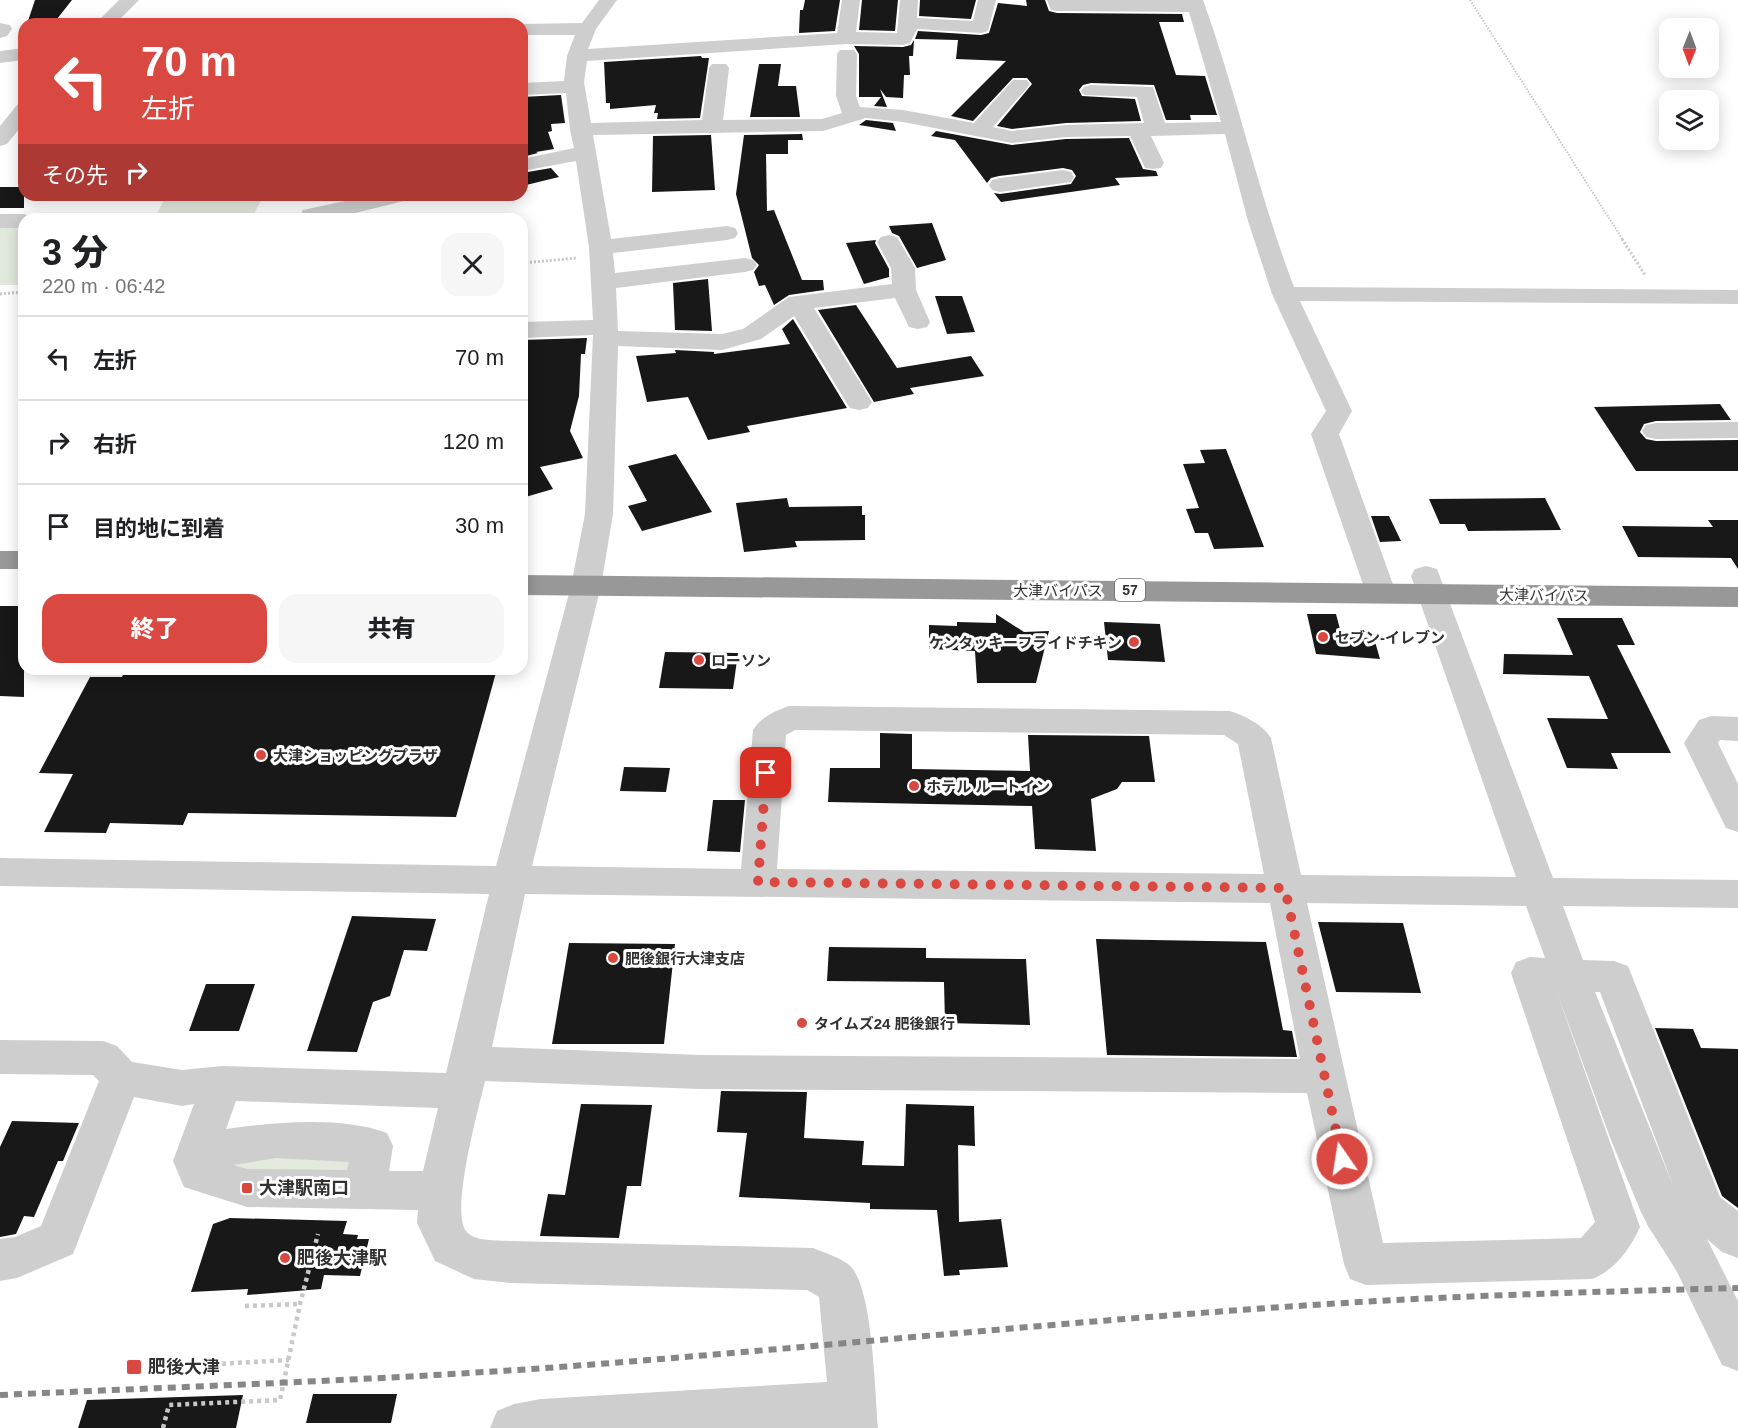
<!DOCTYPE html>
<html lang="ja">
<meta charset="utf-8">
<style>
:root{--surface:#fff;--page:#f6f6f6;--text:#202124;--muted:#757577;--line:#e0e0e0;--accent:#d94841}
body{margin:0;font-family:Arial,"Noto Sans JP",sans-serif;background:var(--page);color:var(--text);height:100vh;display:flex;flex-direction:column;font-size:22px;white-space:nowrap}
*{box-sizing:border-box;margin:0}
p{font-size:20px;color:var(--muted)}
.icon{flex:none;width:33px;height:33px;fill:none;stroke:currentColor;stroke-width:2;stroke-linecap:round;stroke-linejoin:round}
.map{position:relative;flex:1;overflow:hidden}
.details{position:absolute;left:18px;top:213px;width:510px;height:462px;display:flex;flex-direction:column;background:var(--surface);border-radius:18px;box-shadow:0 3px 15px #0003}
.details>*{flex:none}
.hud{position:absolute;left:18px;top:18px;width:510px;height:183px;border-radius:18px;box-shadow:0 3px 15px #0003;background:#d94841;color:#fff;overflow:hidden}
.needle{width:39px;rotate:181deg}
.buttons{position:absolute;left:1659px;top:18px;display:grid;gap:12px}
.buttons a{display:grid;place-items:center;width:60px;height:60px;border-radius:12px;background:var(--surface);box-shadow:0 3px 15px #0003;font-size:30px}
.pin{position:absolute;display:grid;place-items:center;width:51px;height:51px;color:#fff;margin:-26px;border-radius:12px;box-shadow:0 3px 9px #0006}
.me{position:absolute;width:66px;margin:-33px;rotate:347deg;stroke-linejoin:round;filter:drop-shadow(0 0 4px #0008)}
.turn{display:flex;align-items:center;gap:21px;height:126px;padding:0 24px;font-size:27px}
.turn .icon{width:78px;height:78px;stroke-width:2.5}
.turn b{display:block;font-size:42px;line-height:51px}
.then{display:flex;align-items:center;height:57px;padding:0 24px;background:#0003;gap:12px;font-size:22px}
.round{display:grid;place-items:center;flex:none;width:63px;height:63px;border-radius:18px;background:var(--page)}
.overview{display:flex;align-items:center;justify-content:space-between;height:102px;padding:0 24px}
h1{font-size:36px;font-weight:800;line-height:45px}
.action{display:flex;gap:12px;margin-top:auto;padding:12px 24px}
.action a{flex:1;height:69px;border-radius:18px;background:var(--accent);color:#fff;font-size:24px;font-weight:800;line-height:69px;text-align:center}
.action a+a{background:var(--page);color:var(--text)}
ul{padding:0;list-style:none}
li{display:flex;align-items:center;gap:18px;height:84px;padding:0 24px;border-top:2px solid var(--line)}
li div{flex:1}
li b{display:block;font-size:22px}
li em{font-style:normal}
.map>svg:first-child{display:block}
.green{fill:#e2e9dd}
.building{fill:#181818}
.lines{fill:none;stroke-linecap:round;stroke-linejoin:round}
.path-far2{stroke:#c8c8c8;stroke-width:2;stroke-dasharray:1.5 1.5;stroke-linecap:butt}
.path-far1{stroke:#c8c8c8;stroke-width:3;stroke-dasharray:2 2;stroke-linecap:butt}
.path{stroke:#c8c8c8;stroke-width:4.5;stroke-dasharray:4 4;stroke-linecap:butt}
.minor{fill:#cecece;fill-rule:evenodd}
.highway{fill:#989898;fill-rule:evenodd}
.rail{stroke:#868686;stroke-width:6;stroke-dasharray:8 6;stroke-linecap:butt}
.route{stroke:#d94841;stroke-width:10;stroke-dasharray:0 18}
.poi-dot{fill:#d94841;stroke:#fff;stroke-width:2}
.labels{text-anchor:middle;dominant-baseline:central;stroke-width:6;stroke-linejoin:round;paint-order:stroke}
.shield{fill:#fff;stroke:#6f6f6f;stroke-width:1.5}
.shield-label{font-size:14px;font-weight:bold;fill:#313131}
.street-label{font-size:15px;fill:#313131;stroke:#fff}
.poi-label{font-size:15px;font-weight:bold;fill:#313131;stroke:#fff;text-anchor:start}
.near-poi-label{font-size:18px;font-weight:bold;fill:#313131;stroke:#fff;text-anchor:start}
</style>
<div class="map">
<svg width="1738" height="1428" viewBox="0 0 1738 1428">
<rect width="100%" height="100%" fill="#fff"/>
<!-- green -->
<g class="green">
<path d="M167,195h97l-13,24h-97z"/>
<rect x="0" y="226" width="24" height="59"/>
<path d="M353,1156l-7,19 -116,-5 -4,-13z"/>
</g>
<!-- building -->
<g class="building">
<path d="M35,0h37l-19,24h-26z"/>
<path d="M805,0h35l-5,31 -36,2 1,-23h3z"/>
<path d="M862,0h36l-3,31 -36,-1z"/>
<path d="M920,0h56l-5,19 -52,-3z"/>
<path d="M1026,0h19l4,11 8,2 125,1 2,8h-25l17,53 29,1 12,39h-27l1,5h-25l-12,-35 -63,-2 -8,2 -4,5 3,6 53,3 6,22 -75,2 -54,6 -15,-3 35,-42 -5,-6h-14l-40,43 -22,-5 55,-55 -50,-2 2,-19 -43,-1 3,-8 63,4 8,-2 9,-30 29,3z"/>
<path d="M914,40l-1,16h-4l1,19h-6l-1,23 -17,-1 -6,-8 7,18 -13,-1 7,-9h-22v-43l-5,-8 49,1 8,-2z"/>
<path d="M701,56l1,2h7l-9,60 -43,1 1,-6h-4l2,-8 -46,4v-6h-4l-2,-41z"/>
<path d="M759,64h22l-3,22h18l4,31h-50z"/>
<path d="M561,95l4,28 -14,1 1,7 -4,1 6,17 -18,3 2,1 -16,4v-21l3,3 -3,-42z"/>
<path d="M866,120l27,3 3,8 -37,-6z"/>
<path d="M936,131l76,14 54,-6 63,-1 14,31 13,2 2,5 -43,2 5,7 -119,17 -7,-9 6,1 71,-10 5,-8 -4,-6 -9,-2 -64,8 -8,2 -4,5 -32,-43 -24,-4z"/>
<path d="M802,134l1,6h-15v14h-22l1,57 7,-1 28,70h21l1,10 -35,5 -15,10 -9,-20 -6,1 -5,-14 5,-7 -7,-7 -16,-64 8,-59z"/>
<path d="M711,135l4,55 -63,2 1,-56z"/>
<path d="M551,168l8,9 -37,9v-13z"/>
<rect x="0" y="187" width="24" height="21"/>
<path d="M932,223l14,37 -29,8 -18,-32 -7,-3 -3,-7z"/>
<path d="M876,240l-1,3 14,26v8l-25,7 -18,-41z"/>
<path d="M708,279l4,52 -37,-1 -2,-47z"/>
<path d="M935,296h27l13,36 -28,2z"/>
<path d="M856,305l41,63 74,-12 13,20 -74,12 4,6 -40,8 -56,-92z"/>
<path d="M793,319l54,89 -100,18 3,6 -42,8 -20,-43 -41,5 -11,-46 40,-3 -1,-3 39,2v2l76,-10 -8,-15z"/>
<path d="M587,338l-2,16h-4l-2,42 -9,35 13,27 -43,9 13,22 -31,9v-158z"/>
<path d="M1720,404l11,16 -75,1 -12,3 -4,8 6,7 10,2 82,-1v31h-102l-42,-64z"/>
<path d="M1226,449l38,98 -50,2 -6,-16h-13l-9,-24 13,-1 -16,-44 22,-1 -5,-13z"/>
<path d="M676,454l36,58 -70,19 -14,-25 19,-5 -19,-35z"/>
<path d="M787,498l2,9 73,-1v9h3v25l-70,1 2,6 -53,5 -8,-49z"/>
<path d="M1545,498l16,32 -93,1 -3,-7h-25l-11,-25z"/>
<path d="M1371,516h18l12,25 -21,1z"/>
<path d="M1708,520h30v49l-7,-11 -93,-1 -16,-31 91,1z"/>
<path d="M0,606h24v91l-24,-1z"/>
<path d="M996,614l28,18 25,-1 -13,52h-59l-2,-32 -46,-2v-24l28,1v-4l39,1z"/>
<path d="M1307,614h29l6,23 32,1 6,21 -64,-5z"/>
<path d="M1557,618h65l13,27h-18l54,108h-60l7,16 -51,-1 -20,-50 61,1 -19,-43 -86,-2 1,-20 69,1z"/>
<path d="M1104,622l56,2 5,38 -57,-2z"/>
<path d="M665,652l73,1 -5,36 -74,-1z"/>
<path d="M126,669h371l-41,148 -268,-4 -5,12 -73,-2 -4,10 -62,-1 29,-58 -34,-1 51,-96h32z"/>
<path d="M880,733l32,1v35l118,2 -2,-36 121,1 6,46h-33l-5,7 -26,10 5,52 -61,-2 -3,-43 -204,-4 2,-34h50z"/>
<path d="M624,767l46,1 -4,24 -46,-1z"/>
<path d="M713,800h32l-5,52 -33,-1z"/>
<path d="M352,916l84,3 -9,32 -23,-1 -14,46 -17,6 -16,50 -50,-1z"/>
<path d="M1318,922l85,1 18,70 -85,-1z"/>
<path d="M1096,939l170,3 17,88 9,1 5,26 -190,-2z"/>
<path d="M569,943l106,1 -11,100h-112z"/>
<path d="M829,947l97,1v10l100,1 4,66 -85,-2 -1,-41 -117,-1z"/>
<path d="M206,984h49l-16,47h-50z"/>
<path d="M1655,1028l38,1 8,19 37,1v159l-16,-12z"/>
<path d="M721,1091l86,1 -3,46 60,3 -2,24 42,1 2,-62 68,2 1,40 -17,-1 1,77 42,-3 7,48 -49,3 1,5 -16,1 -7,-66 -67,-1v-6l-131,-6 8,-64 -30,-1z"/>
<path d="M581,1104l71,1 -11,81h-14l-8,52 -79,-2 8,-42 17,1z"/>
<path d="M12,1121l67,2 -16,38h-5l-24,56 -10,-1 -8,18 -16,3v-90z"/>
<path d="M230,1218l117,3 -4,13 15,1 -1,4h12l-9,37 -36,-1 -3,14 -74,6 1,-6 -57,3 22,-68z"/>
<path d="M313,1394h84l-6,29h-85z"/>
<path d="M243,1395l-7,33h-158l9,-28z"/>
</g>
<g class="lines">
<!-- path-far2 -->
<path class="path-far2" d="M1470,0l153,240"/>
<!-- path-far1 -->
<g class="path-far1">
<path d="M1622,239l23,36"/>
<path d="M522,263l55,-5"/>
<path d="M0,294l24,-2"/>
</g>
<!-- path -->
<g class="path">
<path d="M245,1306l55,-2"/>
<path d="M198,1365l91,-5"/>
<path d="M163,1428l6,-23 111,-5 20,-96 18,-70"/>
</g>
<!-- minor -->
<g class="minor">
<path d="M119,0h20l-24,24h-20z"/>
<path d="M599,0h18l-21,29 -8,20 249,-16 5,-33h18l-4,32 41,1 3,-33h18l-1,18 56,3 5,-21h18l-8,31 -7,2 -64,-4 -7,14 -7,2 -57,-1 -259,17 -3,21 7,41 111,-3 7,-52 3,-4h14l3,4 -6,52 99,-1 20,-6 -6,-17 1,-42 3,-4h14l3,4 -1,42 4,11 43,3 71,13 39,-43h14l3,4 -3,4 -34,39 19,4 54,-6 78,-2 -7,-26 -53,-2 -3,-4 3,-4 7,-2 62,2 12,36 56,-1 -32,-110 -132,-1 -6,-1 -4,-10h156c34,94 55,193 91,287l444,3v14l-438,-3 52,110 -13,23 57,159 -4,7 -11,3 -11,-3 -4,-7 -55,-159 15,-23 -54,-117 -24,-73 -23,-87 -74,2 13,27 -3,5 -8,1 -8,-1 -15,-32 -64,1 -54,6 -109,-21 -37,-4 -43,13 -230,4 18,104 116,-13 8,2 3,5 -3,5 -8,2 -114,13 2,20 130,-15 8,2 4,5 -4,5 -8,2 -129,16 2,43 104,3 21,-5 46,-32 103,-13 -1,-16 -14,-26 4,-5 8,-2 8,2 18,31 1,22 14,32 -3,5 -9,2 -9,-2 -14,-29 -81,10 58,94 -4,6 -9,2 -9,-2 -4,-6 -52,-86 -33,23 -39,11 -104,-4 -5,168 -12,72 -69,280 209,3 12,-139c8,-13 22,-19 36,-24l441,5c15,5 32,13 41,27l30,137 215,2 -105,-301 4,-7 11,-3 11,3 116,309 185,2v28l-175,-2 20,54 31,1 14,5 92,231 18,14v47l-16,-6 -15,-13 31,62v70l-16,-6 -46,-95 -28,-44 -7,-14 -30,-72 -55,-150 84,237c-10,22 -25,43 -48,52l-226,6 -16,-6 -6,-15 -37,-171 -607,-4 -215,-8c-6,26 -35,130 -19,150 8,11 31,9 44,10l303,7c12,5 33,11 40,21 20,28 22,122 25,159h-388l7,-17 17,-7 27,-5 286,-17 -8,-85 -12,-7 -297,-7 -36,-4 -39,-18 -18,-38 1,-13 -171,-3 -63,-20 -11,-26 21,-57 -12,2 -48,-9 -61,157 -56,24 -17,3v-42l15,-2 26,-11 58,-145 -6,-6 -93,-1v-34l103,1 14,5 15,16 50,8 40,-4 224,7 43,-179 -489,-8v-28l496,8 75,-280 14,-72 8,-179 -71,3v-16l71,-2 -4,-73 -13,-86 -54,10v-12l52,-11 -4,-18 -4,-37 -44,2v-12l42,-2 3,-25 8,-21h-53v-11h-3l63,-1zM795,730l429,5 14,9 26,130 -487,-5 9,-134zM525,894l745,9 30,156 -600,-4 -208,-8zM1307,903l219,3 19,52 -15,-1 -14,5 -5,11 84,249 -14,16 -198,5zM1595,992h5l74,196zM236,1101l202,7 -15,63h-34l4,-25 -6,-13c-46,-17 -112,-11 -161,-4zM276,1158l73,4 -2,8 -100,-1 -14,-4z"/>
<path d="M0,23l10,2 2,4 -5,7 -7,2z"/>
<path d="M24,48v12l-24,3v-12z"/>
<path d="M24,103v20l-17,21 -7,2v-20l17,-21z"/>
<path d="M1063,170l8,2 3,5 -3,5 -71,10 -8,-2 -3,-5 3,-5 8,-2z"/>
<path d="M373,195h38l-3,5 -77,19h-29l-2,-4 3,-5z"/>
<path d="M0,214h24l10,5h-10v9h-24z"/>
<path d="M1738,422v16l-82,1 -10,-2 -4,-6 4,-6 10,-2z"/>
<path d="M1711,716l27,1v24l-18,-1 -2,3 20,41v48l-12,-4 -42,-85 15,-23z"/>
</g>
<!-- highway -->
<g class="highway">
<rect x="0" y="551" width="24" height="18"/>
<path d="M522,575l1216,12v20l-1216,-12z"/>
</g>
<!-- rail -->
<path class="rail" d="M0,1395c195,-9 391,-15 586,-30 232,-18 464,-42 697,-58 152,-11 303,-15 455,-19"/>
</g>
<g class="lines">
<!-- route -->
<path class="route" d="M766,773l-8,109 527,6 57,271"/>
</g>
<!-- markers -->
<g class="poi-dot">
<circle cx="1323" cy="637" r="6"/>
<circle cx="1134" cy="642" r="6"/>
<circle cx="699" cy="660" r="6"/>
<circle cx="261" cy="755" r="6"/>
<circle cx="914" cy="786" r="6"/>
<circle cx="613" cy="958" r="6"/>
<circle cx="802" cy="1023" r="6"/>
<rect x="241" y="1182" width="12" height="12" rx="3"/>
<circle cx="285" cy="1258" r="6"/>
<rect x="126" y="1359" width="16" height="16" rx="3"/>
</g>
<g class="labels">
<!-- shield labels -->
<rect class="shield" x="1115" y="579" width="30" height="22" rx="4.5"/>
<g class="shield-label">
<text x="1130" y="590">57</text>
</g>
<!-- street labels -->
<g class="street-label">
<text x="1058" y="590">大津バイパス</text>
<text transform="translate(1544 595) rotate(1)">大津バイパス</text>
</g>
<!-- poi labels -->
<g class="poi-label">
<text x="1335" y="637">セブン-イレブン</text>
<text x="1122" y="642" text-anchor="end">ケンタッキーフライドチキン</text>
<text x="711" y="660">ローソン</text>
<text x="273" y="755">大津ショッピングプラザ</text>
<text x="926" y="786">ホテル ルートイン</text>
<text x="625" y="958">肥後銀行大津支店</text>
<text x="814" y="1023">タイムズ24 肥後銀行</text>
</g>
<!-- near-poi labels -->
<g class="near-poi-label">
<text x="259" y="1188">大津駅南口</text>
<text x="297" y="1258">肥後大津駅</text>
<text x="148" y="1367">肥後大津</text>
</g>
</g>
</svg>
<div class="buttons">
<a><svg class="needle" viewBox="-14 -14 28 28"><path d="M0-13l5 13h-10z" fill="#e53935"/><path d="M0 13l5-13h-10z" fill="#757577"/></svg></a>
<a><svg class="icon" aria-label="layers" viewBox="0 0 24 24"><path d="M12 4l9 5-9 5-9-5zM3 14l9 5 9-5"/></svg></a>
</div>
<div class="pin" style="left:766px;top:773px;background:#d93025"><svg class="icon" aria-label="arrive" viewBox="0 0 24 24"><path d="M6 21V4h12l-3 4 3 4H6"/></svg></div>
<svg class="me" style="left:1342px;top:1159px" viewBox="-20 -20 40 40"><circle r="17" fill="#d94841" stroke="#fff" stroke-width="3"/><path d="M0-11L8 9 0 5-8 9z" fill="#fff"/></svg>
<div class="hud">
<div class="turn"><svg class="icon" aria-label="left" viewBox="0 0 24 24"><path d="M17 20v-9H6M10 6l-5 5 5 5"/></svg><div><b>70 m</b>左折</div></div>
<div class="then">その先<svg class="icon" aria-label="right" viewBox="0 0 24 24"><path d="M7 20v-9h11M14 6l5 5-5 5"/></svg></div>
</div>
<section class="details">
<div class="overview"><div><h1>3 分</h1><p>220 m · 06:42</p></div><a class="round"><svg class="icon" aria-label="close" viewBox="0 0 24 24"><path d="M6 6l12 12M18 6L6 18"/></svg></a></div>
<ul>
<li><svg class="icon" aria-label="left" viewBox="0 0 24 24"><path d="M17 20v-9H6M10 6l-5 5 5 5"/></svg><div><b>左折</b></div><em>70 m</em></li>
<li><svg class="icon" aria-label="right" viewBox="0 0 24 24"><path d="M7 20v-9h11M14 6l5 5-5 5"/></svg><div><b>右折</b></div><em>120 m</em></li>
<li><svg class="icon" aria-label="arrive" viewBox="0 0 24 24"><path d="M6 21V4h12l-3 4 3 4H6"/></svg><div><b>目的地に到着</b></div><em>30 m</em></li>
</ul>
<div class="action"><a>終了</a><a>共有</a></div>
</section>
</div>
